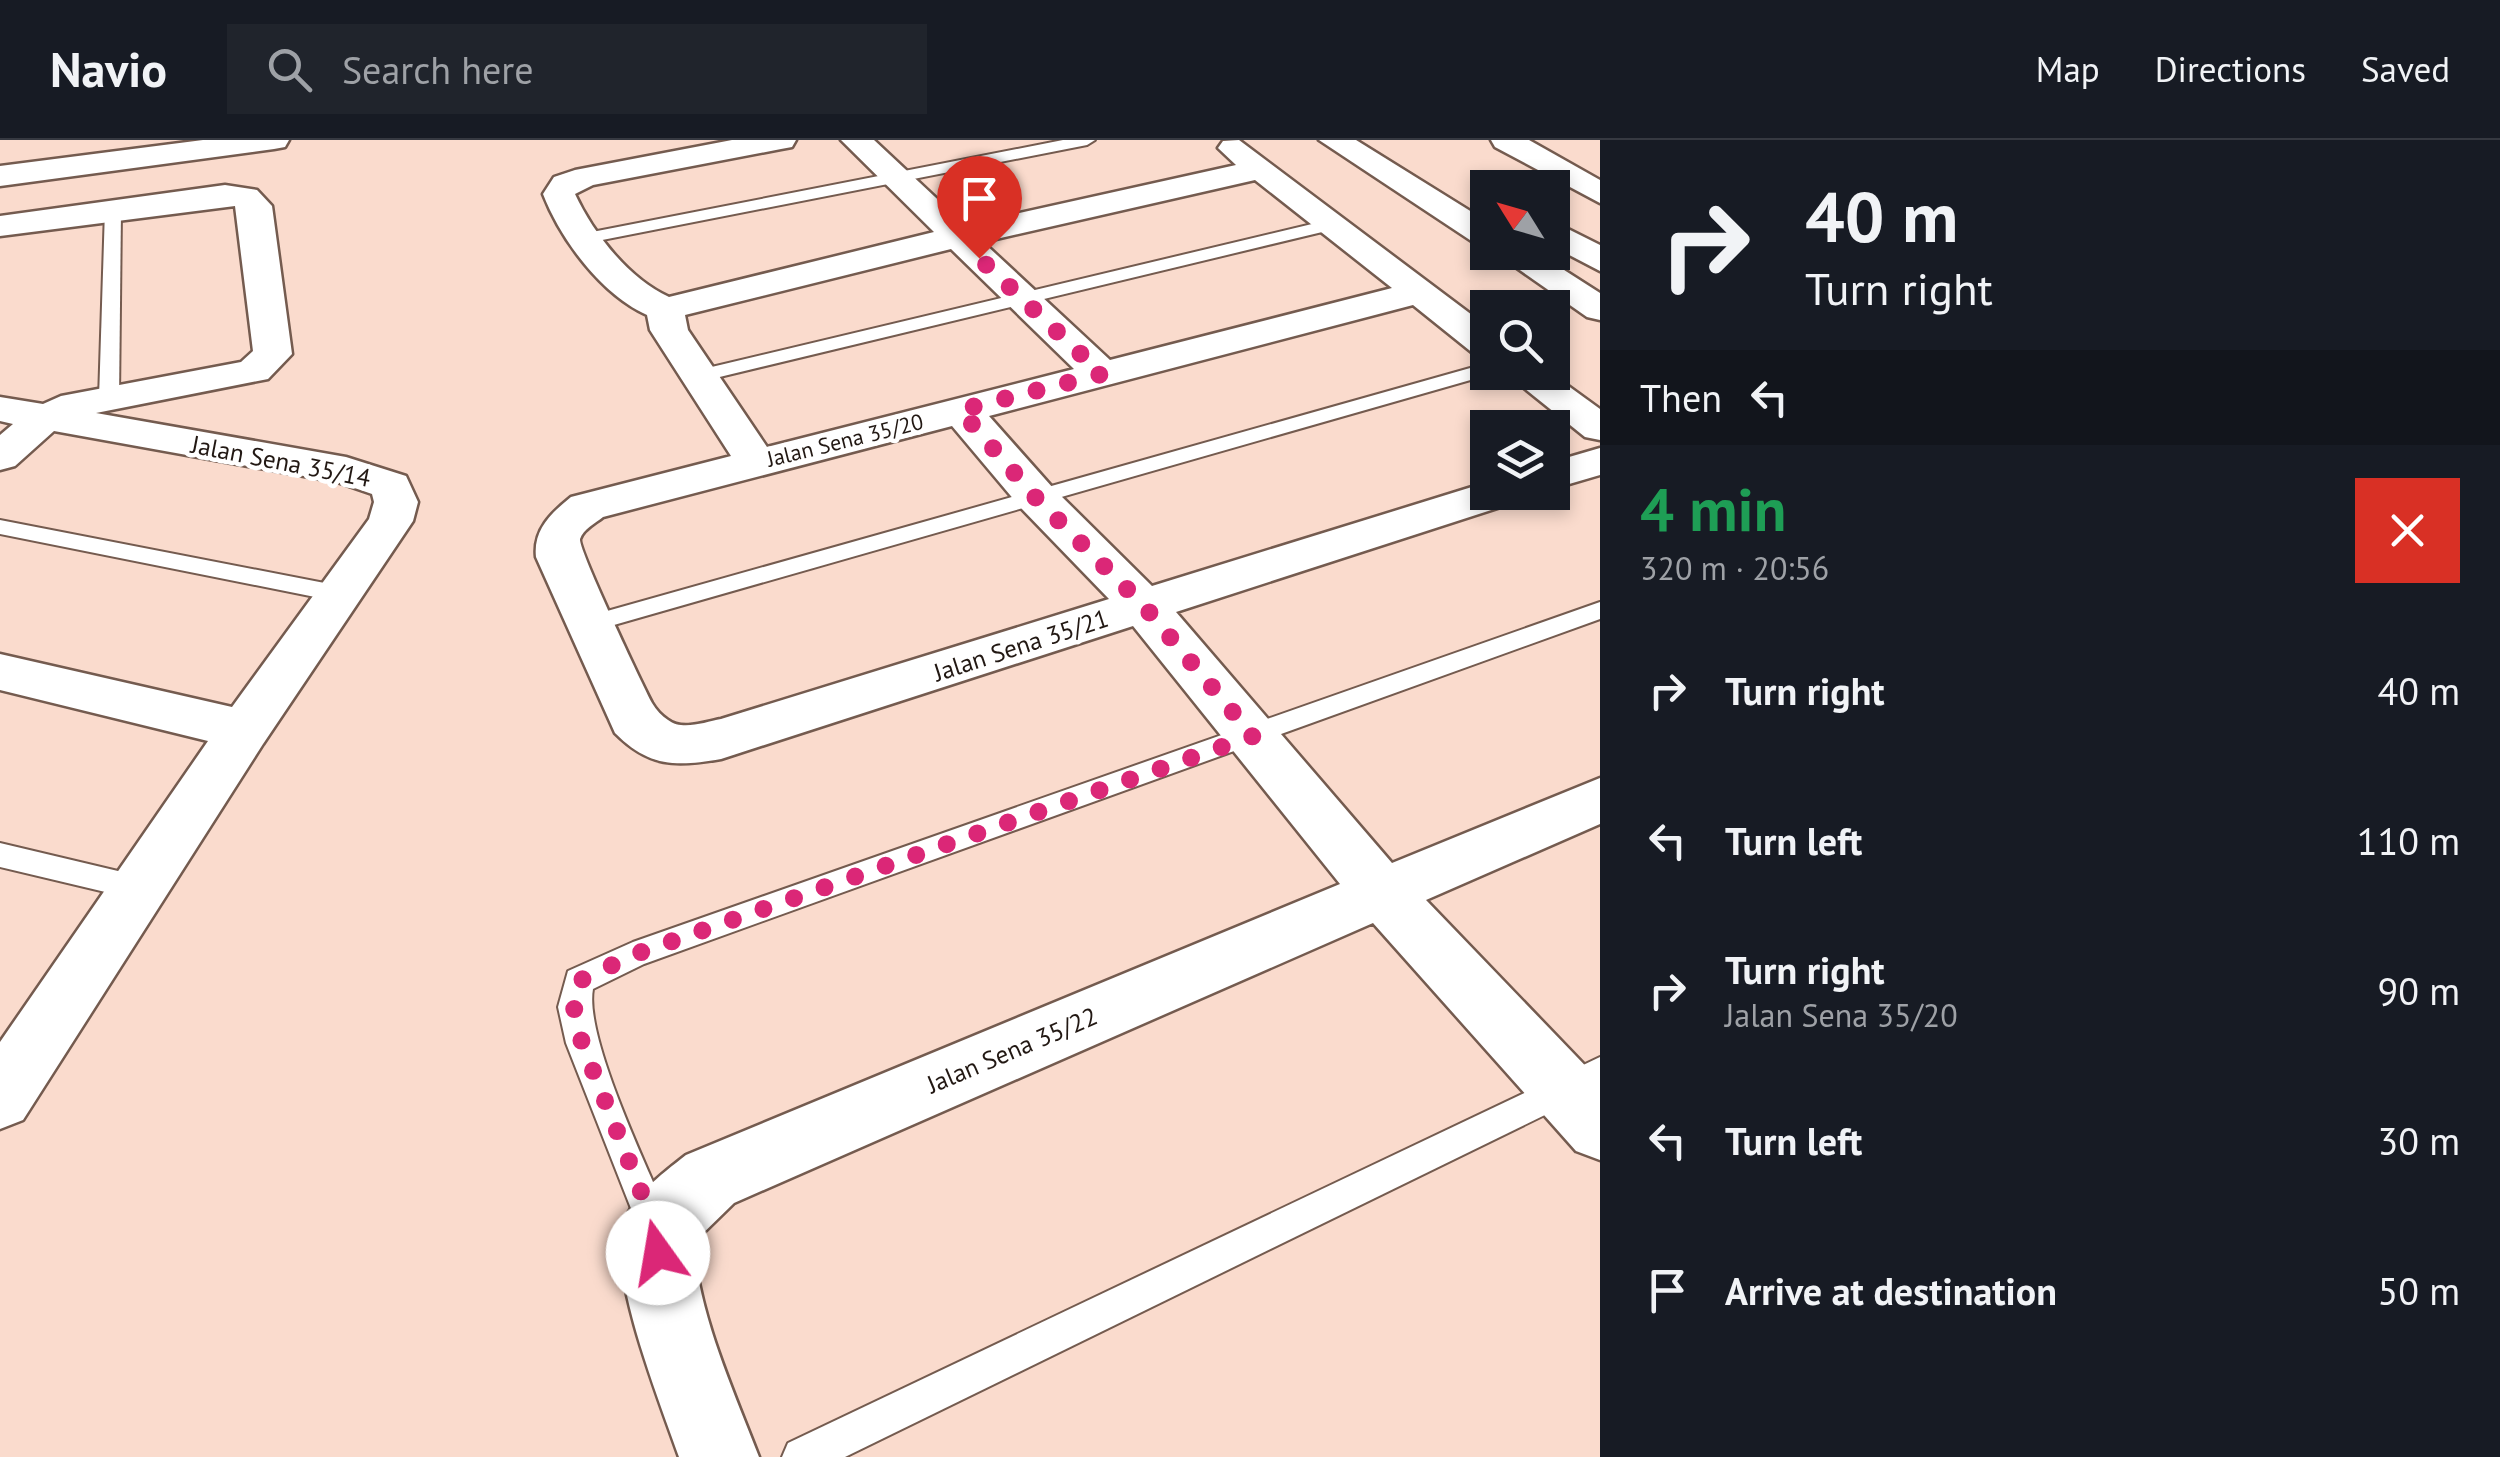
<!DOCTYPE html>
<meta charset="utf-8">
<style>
:root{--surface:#171b24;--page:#20242c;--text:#f1f3f6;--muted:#9ea1a6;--line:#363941}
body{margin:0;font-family:"PT Sans",sans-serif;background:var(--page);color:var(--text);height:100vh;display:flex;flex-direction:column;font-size:38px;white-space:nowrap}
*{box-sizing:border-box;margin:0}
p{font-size:32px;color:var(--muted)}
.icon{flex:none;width:55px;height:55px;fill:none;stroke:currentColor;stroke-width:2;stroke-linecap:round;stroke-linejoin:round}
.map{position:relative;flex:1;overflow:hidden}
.side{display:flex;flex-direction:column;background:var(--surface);width:900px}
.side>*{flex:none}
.hud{background:#171b24;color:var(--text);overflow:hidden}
.needle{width:65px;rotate:307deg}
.tools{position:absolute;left:1470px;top:30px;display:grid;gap:20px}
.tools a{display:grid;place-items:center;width:100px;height:100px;border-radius:0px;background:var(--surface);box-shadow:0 5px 15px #0003;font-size:50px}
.pin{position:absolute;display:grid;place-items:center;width:85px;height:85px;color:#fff;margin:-102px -42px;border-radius:50% 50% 50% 0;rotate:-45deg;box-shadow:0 0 10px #0007}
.pin .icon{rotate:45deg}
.me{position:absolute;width:110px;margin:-55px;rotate:347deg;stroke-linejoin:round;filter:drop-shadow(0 0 8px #0008)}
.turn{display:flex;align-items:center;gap:35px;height:210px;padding:0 40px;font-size:45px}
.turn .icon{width:130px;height:130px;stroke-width:2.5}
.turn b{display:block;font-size:70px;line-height:85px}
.then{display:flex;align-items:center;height:95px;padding:0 40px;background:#0003;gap:20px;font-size:38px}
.round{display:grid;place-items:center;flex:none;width:105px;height:105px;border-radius:0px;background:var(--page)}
.headline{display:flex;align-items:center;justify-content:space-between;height:170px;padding:0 40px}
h1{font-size:60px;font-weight:800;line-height:75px;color:#1e9e55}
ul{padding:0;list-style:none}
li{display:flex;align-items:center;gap:30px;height:150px;padding:0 40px}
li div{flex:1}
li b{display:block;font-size:38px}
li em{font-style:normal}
header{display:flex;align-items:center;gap:60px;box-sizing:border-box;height:140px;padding:0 50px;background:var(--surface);border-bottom:2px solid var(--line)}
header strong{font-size:48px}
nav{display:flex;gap:55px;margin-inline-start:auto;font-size:35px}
.search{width:700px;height:90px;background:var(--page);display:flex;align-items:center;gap:25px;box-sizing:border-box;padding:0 35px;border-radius:0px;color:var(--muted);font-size:38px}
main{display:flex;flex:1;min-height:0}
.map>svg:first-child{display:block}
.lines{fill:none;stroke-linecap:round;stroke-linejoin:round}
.lane-casing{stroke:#745b4f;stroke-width:4}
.street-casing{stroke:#745b4f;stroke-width:5}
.secondary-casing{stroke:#745b4f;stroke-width:5}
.lane{fill:#fff;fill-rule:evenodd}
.street{fill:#fff;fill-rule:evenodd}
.secondary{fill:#fff;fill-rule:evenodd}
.route{stroke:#db2777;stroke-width:18;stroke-dasharray:0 32.4}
.labels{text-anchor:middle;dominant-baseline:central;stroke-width:9;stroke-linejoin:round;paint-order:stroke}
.far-street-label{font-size:22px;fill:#221813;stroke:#fff}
.street-label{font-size:25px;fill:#221813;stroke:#fff}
</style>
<header>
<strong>Navio</strong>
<div class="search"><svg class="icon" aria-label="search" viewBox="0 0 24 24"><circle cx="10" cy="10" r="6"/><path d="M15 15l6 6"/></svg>Search here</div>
<nav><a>Map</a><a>Directions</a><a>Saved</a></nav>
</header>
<main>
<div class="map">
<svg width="1600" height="1317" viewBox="0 0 1600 1317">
<rect width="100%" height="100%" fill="#fadbcd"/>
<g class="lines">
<defs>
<g id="lane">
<path d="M1063,0h32l-8,5 -500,98 -9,-5 9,-5z"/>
<path d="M113,65l8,5 -2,189 -10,6 -10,-6 6,-189z"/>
<path d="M1333,79l8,5 -2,4 -640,154 -10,-6 10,-6z"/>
<path d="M1488,223v9l7,1 -902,258 -12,-8 12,-8z"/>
<path d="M0,380l340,66 12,8 -12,8 -340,-68z"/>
<path d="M1600,462v17l-956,345 -51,25c-9,49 58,186 80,238l-6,12 -12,6 -12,-6 -77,-196 -8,-36 10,-36 65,-29z"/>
<path d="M0,703l139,33 10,3 5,9 -5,9 -10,3 -139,-33z"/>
<path d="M1600,917v31l-755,369h-63l6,-14z"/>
</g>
<g id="street">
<path d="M732,0h64l-4,7 -11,2 -188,36 -18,9c18,39 54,85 94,103l265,-65 -93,-92h33l91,85 271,-60 -18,-17 5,-7 16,-1 249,187v30l-14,-3 -61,-49 -424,111 64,72 99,98 336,-104v10h35l-7,10 -340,110 216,251 208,-85v46l-174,76 174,181v79l-24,-9 -203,-228 -639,280 -41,40c7,75 39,144 66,214h-80c-18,-52 -67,-174 -57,-226 6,-33 39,-56 64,-76l654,-271 -207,-258 -412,133c-46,8 -72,8 -106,-26l-79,-176c-3,-27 15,-44 35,-60l160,-41 -81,-126 -3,-15c-46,-21 -86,-75 -104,-121l11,-17 21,-7zM1255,40l137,108 -282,72 -127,-118zM951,109l123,120 -307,78 -79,-117 -3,-15zM952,286l69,82 88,91 -388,120c-16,3 -39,12 -53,1 -6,-4 -12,-10 -16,-17 -10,-19 -74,-154 -72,-164 3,-10 16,-16 23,-22z"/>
<path d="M1319,0h37l132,82v25l-12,-3z"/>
<path d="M1491,0h38l71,40v23l-105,-56z"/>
<path d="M225,45l32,5 15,16 20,148 -24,25 -172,34 250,44 60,19 12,26 -5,19 -150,223 -240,376 -23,9v-87l208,-301 -208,-51v-36l232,53 137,-188 5,-17 -2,-8 -35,-12 -283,-51 -39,35 -15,4v-35l13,-11 -13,-3v-24l43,7 18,-8 180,-34 12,-11 -18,-145 -235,30v-20z"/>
<path d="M1552,81l48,24v26l-48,-25z"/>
<path d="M1494,112h42l64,41v27l-13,-3z"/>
<path d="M1504,232h45l51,37v31l-15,-3z"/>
<path d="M1600,308v27l-48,14v-27z"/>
</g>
<path id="secondary" d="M203,0h86l-4,7 -11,2 -274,37v-20z"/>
</defs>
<!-- lane casing -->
<use href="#lane" class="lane-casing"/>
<!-- street casing -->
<use href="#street" class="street-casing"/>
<!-- secondary casing -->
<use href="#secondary" class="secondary-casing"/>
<!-- lane -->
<use href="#lane" class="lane"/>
<!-- street -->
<use href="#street" class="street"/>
<!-- secondary -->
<use href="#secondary" class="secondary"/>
</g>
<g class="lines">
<!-- route -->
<path class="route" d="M658,1113l-1,-21 -75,-189 -8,-35 5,-27 54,-26 620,-219 -109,-130 -108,-108 -76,-88 142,-36 -123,-116"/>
</g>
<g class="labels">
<!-- far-street labels -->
<g class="far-street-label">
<text transform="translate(845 300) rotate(-14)">Jalan Sena 35/20</text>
</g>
<!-- street labels -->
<g class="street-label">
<text transform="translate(281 321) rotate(11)">Jalan Sena 35/14</text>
<text transform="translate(1021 505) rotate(-18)">Jalan Sena 35/21</text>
<text transform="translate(1012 910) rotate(-23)">Jalan Sena 35/22</text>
</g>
</g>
</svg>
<div class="tools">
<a><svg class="needle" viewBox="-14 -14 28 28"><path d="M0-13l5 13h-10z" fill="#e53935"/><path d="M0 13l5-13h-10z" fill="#9ea1a6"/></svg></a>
<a><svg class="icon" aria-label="search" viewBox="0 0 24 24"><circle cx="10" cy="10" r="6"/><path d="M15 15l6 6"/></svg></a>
<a><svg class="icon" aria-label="layers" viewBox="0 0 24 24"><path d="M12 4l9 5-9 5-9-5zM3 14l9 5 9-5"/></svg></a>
</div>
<div class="pin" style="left:979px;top:118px;background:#d93025"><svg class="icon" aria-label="arrive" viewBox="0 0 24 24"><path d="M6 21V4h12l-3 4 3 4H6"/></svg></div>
<svg class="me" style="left:658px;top:1113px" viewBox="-20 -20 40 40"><circle r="19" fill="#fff"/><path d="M0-13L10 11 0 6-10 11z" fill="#db2777"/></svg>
</div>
<section class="side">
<div class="hud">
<div class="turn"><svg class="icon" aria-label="right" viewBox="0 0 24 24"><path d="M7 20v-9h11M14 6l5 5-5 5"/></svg><div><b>40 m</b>Turn right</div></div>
<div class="then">Then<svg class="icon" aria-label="left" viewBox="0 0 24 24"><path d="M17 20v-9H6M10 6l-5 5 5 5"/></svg></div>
</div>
<div class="headline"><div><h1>4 min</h1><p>320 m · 20:56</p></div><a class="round" style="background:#d93025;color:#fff"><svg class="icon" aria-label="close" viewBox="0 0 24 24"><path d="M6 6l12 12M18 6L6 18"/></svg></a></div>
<ul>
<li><svg class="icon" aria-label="right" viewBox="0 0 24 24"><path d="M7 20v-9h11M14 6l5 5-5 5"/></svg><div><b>Turn right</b></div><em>40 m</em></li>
<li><svg class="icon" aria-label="left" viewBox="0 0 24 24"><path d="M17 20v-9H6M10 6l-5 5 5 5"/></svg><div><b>Turn left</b></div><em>110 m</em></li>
<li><svg class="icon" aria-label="right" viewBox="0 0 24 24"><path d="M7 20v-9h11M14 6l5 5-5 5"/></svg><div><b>Turn right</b><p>Jalan Sena 35/20</p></div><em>90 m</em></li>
<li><svg class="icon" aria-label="left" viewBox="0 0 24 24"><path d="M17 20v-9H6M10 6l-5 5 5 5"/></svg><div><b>Turn left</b></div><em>30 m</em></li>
<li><svg class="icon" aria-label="arrive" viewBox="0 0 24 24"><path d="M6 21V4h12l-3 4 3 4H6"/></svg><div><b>Arrive at destination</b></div><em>50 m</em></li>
</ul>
</section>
</main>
